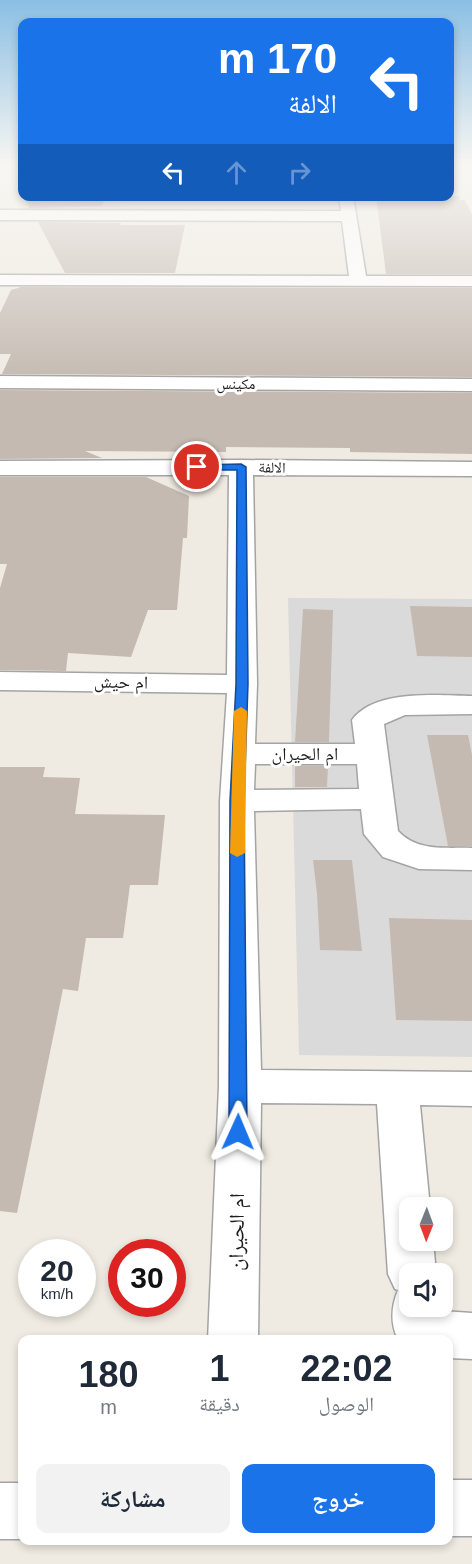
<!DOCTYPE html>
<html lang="ar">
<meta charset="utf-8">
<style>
:root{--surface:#fff;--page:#f2f2f3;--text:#1f2937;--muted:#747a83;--accent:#1a73e8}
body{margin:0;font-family:Arial,"Noto Naskh Arabic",sans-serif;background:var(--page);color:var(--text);direction:rtl;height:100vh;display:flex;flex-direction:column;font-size:22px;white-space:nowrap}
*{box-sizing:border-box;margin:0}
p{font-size:20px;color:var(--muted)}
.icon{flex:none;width:33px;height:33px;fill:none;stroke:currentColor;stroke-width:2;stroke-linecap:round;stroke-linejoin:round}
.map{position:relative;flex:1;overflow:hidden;direction:ltr}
.sheet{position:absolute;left:18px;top:1335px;width:435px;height:210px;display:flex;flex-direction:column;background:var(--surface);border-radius:12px;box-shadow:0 3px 9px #0003;direction:rtl}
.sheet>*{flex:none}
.guide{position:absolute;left:18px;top:18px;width:436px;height:183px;border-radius:12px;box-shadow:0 3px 9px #0003;direction:rtl;background:#1a73e8;color:#fff;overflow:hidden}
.needle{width:39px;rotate:181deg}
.controls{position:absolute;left:399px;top:1197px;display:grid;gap:12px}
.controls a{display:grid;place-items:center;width:54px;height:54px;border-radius:12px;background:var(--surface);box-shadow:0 3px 9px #0003;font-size:30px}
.speed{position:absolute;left:18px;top:1239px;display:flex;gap:12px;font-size:30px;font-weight:700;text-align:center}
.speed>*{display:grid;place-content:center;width:78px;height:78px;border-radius:50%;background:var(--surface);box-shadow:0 3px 9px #0003;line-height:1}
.speed small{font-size:15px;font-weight:400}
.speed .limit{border:9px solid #d22;background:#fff;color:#111}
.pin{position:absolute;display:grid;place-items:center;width:51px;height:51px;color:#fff;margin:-26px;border:3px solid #fff;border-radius:50%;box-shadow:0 2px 6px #0007}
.me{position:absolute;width:66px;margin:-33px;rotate:1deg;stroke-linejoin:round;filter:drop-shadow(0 0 4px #0008)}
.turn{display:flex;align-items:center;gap:21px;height:126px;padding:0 18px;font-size:27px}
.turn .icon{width:78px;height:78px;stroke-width:2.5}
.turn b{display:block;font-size:42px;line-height:51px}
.lanes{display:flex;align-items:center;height:57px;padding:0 18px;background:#0003;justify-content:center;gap:30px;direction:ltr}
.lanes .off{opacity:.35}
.eta{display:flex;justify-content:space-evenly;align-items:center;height:102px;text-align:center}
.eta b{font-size:36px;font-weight:700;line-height:42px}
.button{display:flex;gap:12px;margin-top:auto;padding:12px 18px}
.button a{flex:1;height:69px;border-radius:12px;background:var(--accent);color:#fff;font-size:24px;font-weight:700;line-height:69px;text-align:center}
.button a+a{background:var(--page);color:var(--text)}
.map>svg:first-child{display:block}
.residential{fill:#dbdada}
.building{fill:#c4bab2}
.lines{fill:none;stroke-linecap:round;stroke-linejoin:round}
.minor-casing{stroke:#a4a4a4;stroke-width:3}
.minor{fill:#fff;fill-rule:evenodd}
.route{fill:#1a73e8;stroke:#114b97;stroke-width:1.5}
.slow{fill:#f59e0b}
.labels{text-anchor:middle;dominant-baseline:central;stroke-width:6;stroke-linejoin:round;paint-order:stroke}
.far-street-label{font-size:15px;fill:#1d1d1d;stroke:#fff}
.street-label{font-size:18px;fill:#1d1d1d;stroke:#fff}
.near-street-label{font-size:21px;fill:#1d1d1d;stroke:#fff}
</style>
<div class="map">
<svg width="472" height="1564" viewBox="0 0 472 1564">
<rect width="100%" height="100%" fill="#efebe2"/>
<!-- residential -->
<path class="residential" d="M288,598l184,1v458l-173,-2z"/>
<!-- building -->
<g class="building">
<path d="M23,196h83l-4,10h26l-98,2z"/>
<path d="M376,196h83l1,4h5l7,15v59h-86z"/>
<path d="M38,222l83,1 -1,2h65l-10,48h-110z"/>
<path d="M21,287l451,1v89l-470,-3 9,-20h-11v-41l11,-23z"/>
<path d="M0,390l472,3v61l-122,-2v-4l-124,-1v5l-141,-1 17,7 -102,1z"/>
<path d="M0,477h146l43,19 -2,42h-4l-6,72h-29l-17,47 -63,-4 -2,18 -66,-1v-82l7,-24h-7z"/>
<path d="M410,606l62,1v50l-55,-1z"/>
<path d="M303,609l30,1 -4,132h-34z"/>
<path d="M427,735h41l4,20v91h-24z"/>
<path d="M295,766h33l-1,21h-32z"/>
<path d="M0,767h45l-2,10 37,1 -5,36 90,1 -7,70h-28l-7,53h-37l-8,53 -15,-2 -46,224 -17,-2z"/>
<path d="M313,860h39l10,91 -42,-1 -3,-56z"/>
<path d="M389,918l83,2v101l-76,-1z"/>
</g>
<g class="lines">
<defs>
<g id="minor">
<path d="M339,196h14l13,80h106v10l-472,-1v-10l349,1 -7,-55 -342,-1v-10l341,1z"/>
<path d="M0,376l472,3v12l-472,-3z"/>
<path d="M241,460l231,2v14l-219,-1 4,209 -2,60h100l-3,-24c22,-31 87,-25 120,-24v18l-67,1 -21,9 14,107c20,21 47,16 74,17v22l-53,-1 -36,-12 -19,-23 -3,-25 -107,2 7,259 211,2v34l-52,-1 10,103h-20v32h23l3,34h-26v32h31l1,5 30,2v46l-24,-1v-18h-50c-8,-17 -7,-33 0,-50l-3,-1 -7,-15 -11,-170 -116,-1 -3,237h-50l11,-254 1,-285 7,-108 -227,-3v-18l227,3 2,-200h-229v-14zM255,764h102l2,25 -105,1z"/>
<rect x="448" y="1480" width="24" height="56"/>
<rect x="0" y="1483" width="22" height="56"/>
</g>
</defs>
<!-- minor casing -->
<use href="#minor" class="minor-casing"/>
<!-- minor -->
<use href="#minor" class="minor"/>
</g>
<!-- sky -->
<linearGradient id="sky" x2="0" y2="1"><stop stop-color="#8bbfe4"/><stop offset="0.43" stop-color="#f8f6f2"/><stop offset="1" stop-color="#f8f6f2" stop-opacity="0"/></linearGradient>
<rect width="472" height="383" fill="url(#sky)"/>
<!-- route -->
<path class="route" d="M241,464l5,3 2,217 -4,117 3,331 -2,5 -7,2 -6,-2 -3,-5 1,-331 6,-117 1,-214h-40l-4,-3 4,-2z"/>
<!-- slow -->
<path class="slow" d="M241,707l6,4 -2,142 -8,4 -7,-4 4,-142z"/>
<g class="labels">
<!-- far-street labels -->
<g class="far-street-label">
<text x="236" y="383">مكينس</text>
<text transform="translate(272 467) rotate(1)">الالفة</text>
</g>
<!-- street labels -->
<g class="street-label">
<text transform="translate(121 682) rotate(1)">ام حيش</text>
<text x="305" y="754">ام الحيران</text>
</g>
<!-- near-street labels -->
<g class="near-street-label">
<text transform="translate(236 1232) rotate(-89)">ام الحيران</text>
</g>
</g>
</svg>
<div class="controls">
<a><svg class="needle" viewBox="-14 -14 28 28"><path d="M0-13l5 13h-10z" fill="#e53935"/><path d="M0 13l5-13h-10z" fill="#747a83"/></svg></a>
<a><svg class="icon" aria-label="sound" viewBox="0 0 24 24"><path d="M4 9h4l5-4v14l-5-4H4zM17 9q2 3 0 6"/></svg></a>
</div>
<div class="speed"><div>20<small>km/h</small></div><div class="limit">30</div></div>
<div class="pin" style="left:197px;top:467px;background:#d93025"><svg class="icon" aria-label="arrive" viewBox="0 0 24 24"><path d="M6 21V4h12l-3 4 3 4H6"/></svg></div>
<svg class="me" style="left:238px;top:1132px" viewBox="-20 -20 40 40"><path d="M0-17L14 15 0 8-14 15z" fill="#1a73e8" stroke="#fff" stroke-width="4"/></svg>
<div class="guide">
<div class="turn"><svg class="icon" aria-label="left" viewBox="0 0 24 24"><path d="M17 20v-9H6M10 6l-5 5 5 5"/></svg><div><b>170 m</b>الالفة</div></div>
<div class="lanes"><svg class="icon" aria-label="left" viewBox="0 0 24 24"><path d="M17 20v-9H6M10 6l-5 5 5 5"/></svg><svg class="icon off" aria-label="ahead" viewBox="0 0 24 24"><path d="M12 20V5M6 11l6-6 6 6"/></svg><svg class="icon off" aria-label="right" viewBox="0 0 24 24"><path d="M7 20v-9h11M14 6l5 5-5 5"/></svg></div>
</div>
<section class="sheet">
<div class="eta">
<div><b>22:02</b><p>الوصول</p></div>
<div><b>1</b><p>دقيقة</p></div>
<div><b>180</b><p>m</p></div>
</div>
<div class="button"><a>خروج</a><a>مشاركة</a></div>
</section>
</div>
